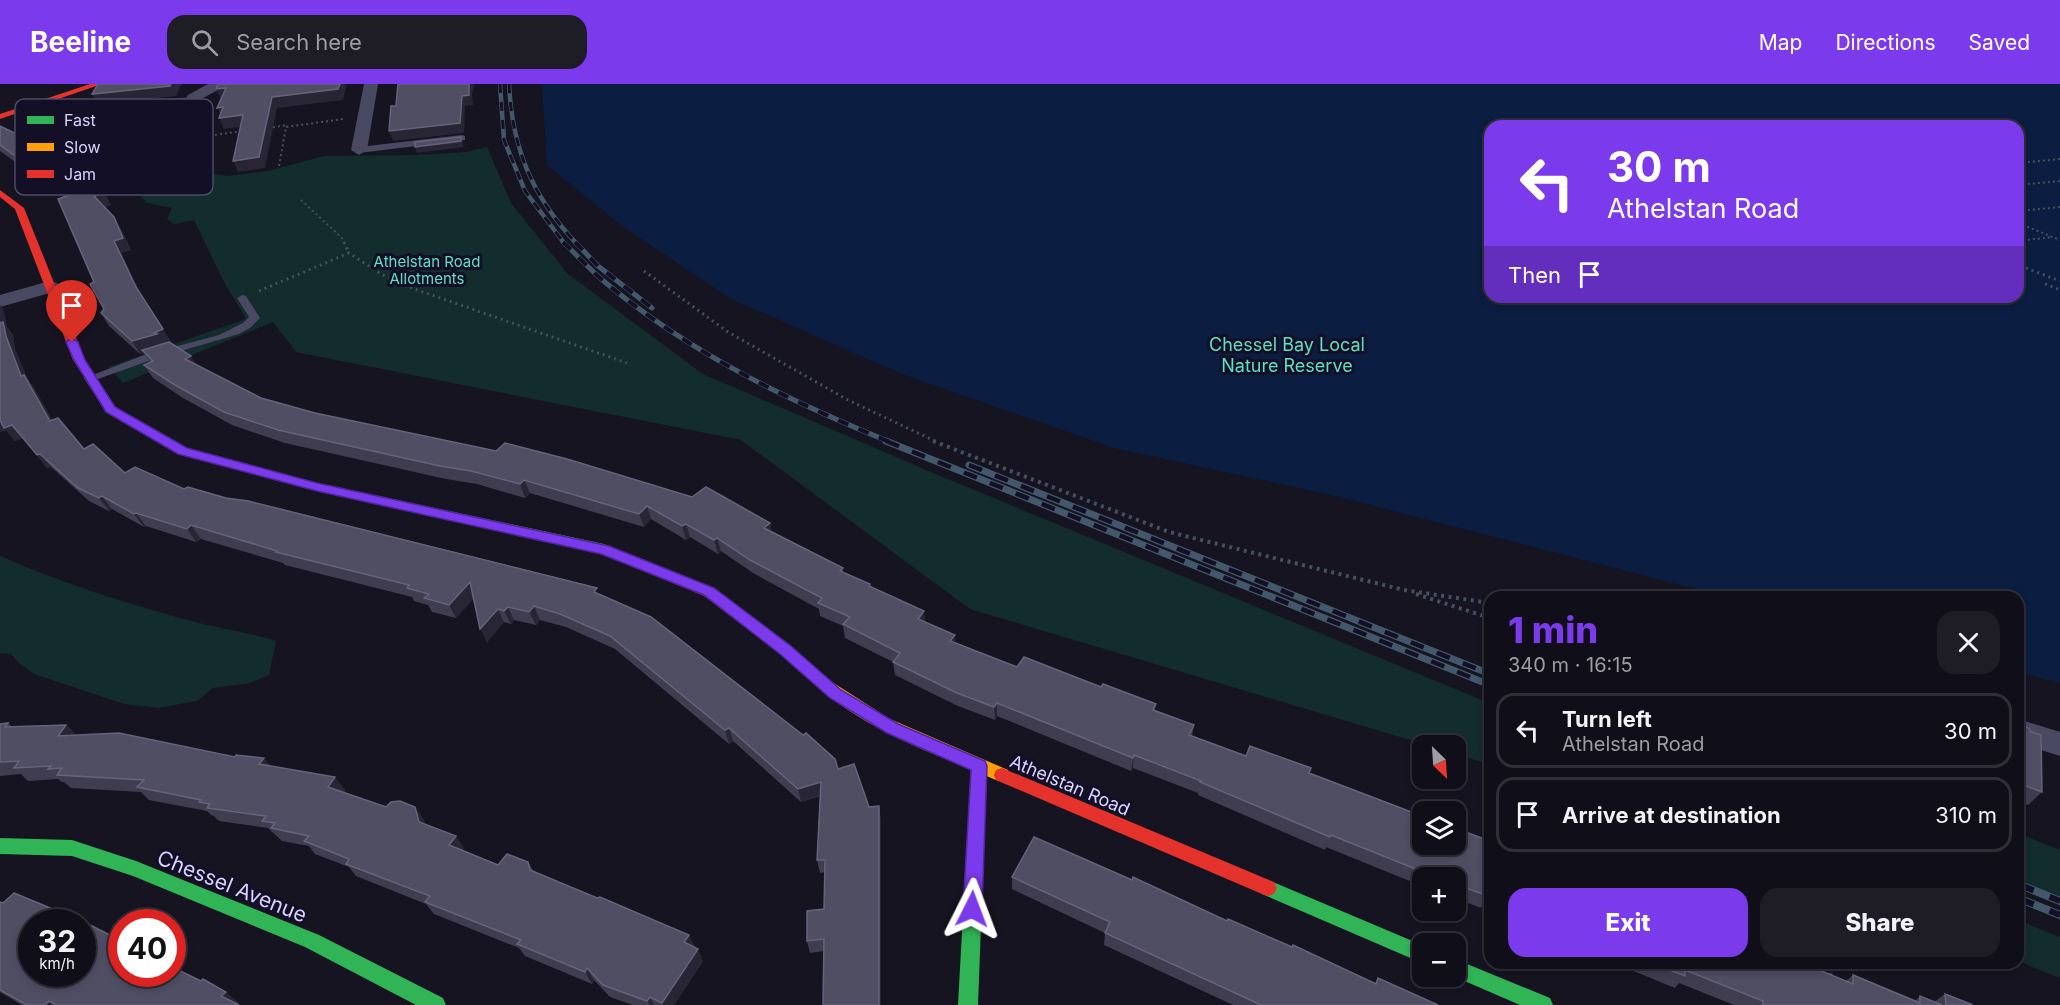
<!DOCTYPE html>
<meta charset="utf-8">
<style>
:root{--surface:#100f19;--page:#1e1d26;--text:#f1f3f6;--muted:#9c9ca2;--line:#302f38;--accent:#7c3aed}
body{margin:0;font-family:Inter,sans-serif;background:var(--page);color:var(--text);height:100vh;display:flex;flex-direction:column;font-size:22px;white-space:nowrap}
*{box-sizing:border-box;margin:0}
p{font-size:20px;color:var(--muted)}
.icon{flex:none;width:33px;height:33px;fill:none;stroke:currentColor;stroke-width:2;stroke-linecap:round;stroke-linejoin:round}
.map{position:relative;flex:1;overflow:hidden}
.drawer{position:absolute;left:1484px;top:507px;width:540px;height:378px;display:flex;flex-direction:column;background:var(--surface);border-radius:18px;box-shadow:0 3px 9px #0003,0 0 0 2px var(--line)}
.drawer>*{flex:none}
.banner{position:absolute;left:1484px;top:36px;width:540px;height:183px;border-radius:18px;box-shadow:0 3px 9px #0003,0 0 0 2px var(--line);background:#7c3aed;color:#fff;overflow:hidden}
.needle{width:39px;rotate:155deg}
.fabs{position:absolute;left:1412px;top:651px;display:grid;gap:12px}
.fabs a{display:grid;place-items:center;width:54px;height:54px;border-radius:12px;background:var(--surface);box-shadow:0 3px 9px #0003,0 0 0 2px var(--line);font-size:30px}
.speed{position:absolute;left:18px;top:825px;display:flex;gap:12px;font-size:30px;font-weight:700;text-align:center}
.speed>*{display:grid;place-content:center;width:78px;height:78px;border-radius:50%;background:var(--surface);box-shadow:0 3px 9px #0003,0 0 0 2px var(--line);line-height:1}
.speed small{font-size:15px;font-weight:400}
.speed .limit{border:9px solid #d22;background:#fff;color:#111}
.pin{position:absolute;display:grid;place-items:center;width:51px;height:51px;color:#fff;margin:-62px -26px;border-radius:50% 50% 50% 0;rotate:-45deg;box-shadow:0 0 6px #0007}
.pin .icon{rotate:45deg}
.me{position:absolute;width:66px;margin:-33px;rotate:3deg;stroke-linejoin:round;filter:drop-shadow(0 0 4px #0008)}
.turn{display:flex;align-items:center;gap:21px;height:126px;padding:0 24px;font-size:27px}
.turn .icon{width:78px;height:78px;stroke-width:2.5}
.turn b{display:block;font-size:42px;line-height:51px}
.then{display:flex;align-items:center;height:57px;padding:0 24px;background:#0003;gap:12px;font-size:22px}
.round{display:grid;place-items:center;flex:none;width:63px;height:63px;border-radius:18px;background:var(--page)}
.head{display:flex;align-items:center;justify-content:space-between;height:102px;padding:0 24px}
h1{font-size:36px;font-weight:800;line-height:45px;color:var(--accent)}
.cta{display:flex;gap:12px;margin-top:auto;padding:12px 24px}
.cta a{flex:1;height:69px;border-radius:18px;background:var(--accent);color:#fff;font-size:24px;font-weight:800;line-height:69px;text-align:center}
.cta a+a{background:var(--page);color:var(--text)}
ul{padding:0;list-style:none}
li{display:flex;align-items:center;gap:18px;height:75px;margin:0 12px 9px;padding:0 12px;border:3px solid var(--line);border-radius:18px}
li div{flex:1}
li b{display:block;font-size:22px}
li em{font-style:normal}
header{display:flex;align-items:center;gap:36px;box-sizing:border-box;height:84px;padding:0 30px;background:var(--accent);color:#fff}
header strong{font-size:28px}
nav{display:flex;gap:33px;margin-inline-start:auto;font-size:21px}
.search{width:420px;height:54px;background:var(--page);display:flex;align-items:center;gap:15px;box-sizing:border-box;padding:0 21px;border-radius:18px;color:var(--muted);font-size:22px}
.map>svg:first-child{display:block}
.green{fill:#132c2d}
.water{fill:#0b1e41;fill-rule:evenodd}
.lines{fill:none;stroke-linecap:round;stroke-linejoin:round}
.path-far3{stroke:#44505f;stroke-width:2;stroke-dasharray:2 3;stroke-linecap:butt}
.path-far2{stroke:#44505f;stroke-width:3;stroke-dasharray:2 4;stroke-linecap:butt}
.path-far1{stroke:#44505f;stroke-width:4;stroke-dasharray:3 4.5;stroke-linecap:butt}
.path{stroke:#44505f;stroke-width:4.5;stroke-dasharray:4 6;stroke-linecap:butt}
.lane{fill:#4a4962;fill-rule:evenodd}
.street{fill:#4a4962;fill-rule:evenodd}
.fast{fill:#30b455;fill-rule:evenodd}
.slow{fill:#ff9f0a;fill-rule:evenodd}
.jam{fill:#e5322d;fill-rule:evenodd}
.rail-far3-casing{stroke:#43596b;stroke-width:4.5}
.rail-far2-casing{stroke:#43596b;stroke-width:5}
.rail-far1-casing{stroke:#43596b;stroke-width:7}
.rail-casing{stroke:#43596b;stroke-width:8}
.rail-far3{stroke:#130f26;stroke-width:3;stroke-dasharray:9;stroke-linecap:butt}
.rail-far2{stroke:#130f26;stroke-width:4;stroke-dasharray:11;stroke-linecap:butt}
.rail-far1{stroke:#130f26;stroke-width:4.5;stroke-dasharray:14;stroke-linecap:butt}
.rail{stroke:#130f26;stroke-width:6;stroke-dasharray:17;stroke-linecap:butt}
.wall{fill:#403d50}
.shaded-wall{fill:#282635}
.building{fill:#504e63;stroke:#66637b;stroke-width:1.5;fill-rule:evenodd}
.route{fill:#7c3aed;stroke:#51269a;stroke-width:1.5}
.labels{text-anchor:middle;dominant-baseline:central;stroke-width:6;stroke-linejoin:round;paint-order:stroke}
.far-park-label{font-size:15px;fill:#5fe0c0;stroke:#130f26}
.park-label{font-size:18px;fill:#5fe0c0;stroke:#130f26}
.street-label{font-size:18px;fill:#d9d4ff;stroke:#130f26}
.near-street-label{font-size:21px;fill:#d9d4ff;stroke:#130f26}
.key{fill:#130f26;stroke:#4e4a67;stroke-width:1.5}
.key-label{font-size:16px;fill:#d9d4ff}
</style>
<header>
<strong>Beeline</strong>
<div class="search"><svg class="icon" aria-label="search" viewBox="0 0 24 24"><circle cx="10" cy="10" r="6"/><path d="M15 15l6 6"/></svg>Search here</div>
<nav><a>Map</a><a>Directions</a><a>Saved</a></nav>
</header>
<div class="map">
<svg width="2060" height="921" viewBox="0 0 2060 921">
<rect width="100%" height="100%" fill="#161421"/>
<!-- green -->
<g class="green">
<path d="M197,44l-3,10 10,3 -2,31 26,4 40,-5 56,-15 92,-1 50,-3 21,-5 24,56 57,71 135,100 235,101 551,228v61l-34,-10v-8l-28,-1 -457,-136 -229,-169 -445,-88 -23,-30 -150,61 -15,-16 138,-48 -23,-39 -29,-60 -20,4 -7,-5 5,-11 -25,-5 -39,-40 2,-11z"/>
<path d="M0,472c61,27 123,46 187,64 30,8 60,12 89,21l-7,34 -19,8 -37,5 -16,13 -39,7 -34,-4 -90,-30 -15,-11 -8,-9 -11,-1z"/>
<path d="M2018,749l42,17v51l-42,-17z"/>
<path d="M2018,836l42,17v41l-42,-17z"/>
</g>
<!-- water -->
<path class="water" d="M542,0h1518v599l-42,-11v-75h-291l-395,-102 -218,-47 -212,-74 -171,-75 -109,-73 -75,-61zM1490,42h528v171h-528z"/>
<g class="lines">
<!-- path-far3 -->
<g class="path-far3">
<path d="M205,39l-5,14 43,-6"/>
<path d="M268,44l19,-3 -1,2"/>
<path d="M1485,48h5"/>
<path d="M2018,79l42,-4"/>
<path d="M279,82l7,-39 57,-8"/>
<path d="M2018,101l42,-4"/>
<path d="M301,116l41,38 2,5"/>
<path d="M2018,127l42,-4"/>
<path d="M2018,139l42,17"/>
<path d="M2018,157l35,-4"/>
</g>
<!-- path-far2 -->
<g class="path-far2">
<path d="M344,158l5,11"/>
<path d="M2026,184l34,13"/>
<path d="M644,187l84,61 120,68 89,42"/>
<path d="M2045,200l15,6"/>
<path d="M259,207l90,-38 32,21 22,11 224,78"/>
</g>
<!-- path-far1 -->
<g class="path-far1">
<path d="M933,357l236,91 235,58 86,13"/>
<path d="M1416,510l74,24"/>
</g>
<!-- path -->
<path class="path" d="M1830,893l1,-14"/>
<!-- lane -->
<g class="lane">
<path d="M191,13l4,2 -1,2 -45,5 -4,-2 4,-2z"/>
<path d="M462,51l3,1v4l-106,13 -4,-3 4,-3z"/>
<path d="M242,211l4,1 14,22 -10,10 -11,6 -79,23 -65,23h-8l-2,-2 59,-23 75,-20 24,-12 6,-6 -12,-19z"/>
</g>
<!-- street -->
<g class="street">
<path d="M208,0h21l-26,14 -15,22h-10l-3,-3 13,-22z"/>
<path d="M364,0h14l-11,66 -8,5 -8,-5z"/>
<path d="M50,197l7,2 3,4 -3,4 -57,16v-12z"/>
<path d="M2018,635l42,13v24l-42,-13z"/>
</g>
<!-- fast -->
<g class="fast">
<path d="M90,291l4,1 21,32 72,40 130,35 287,61 48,20 2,3 -7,5 -46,-19 -284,-62 -138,-37 -72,-41 -23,-35z"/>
<path d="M979,675l6,2 2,5 -9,239h-20l13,-239 2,-5z"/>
<path d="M0,754l72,2 64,21 183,74 124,63 3,7h-30l-111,-58 -172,-71 -61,-20 -72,-2z"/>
<path d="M1268,796l154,65v18l-160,-69 -3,-6 3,-6z"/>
<path d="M1455,875l95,39 3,7h-33l-67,-29h2z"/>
</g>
<!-- slow -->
<path class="slow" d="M821,591l69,44 118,51 2,5 -2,5 -6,2 -6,-2c-56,-24 -117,-45 -166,-83 -6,-5 -13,-9 -17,-16l3,-4z"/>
<!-- jam -->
<g class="jam">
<path d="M90,0h12l-102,35v-5z"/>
<path d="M0,106l24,18 61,152 11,18 -2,2h-8l-13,-20 -58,-151 -15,-12z"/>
<path d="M647,478l67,26 76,58 36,31 3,4 -3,4 -5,2 -5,-2 -36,-31 -76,-58 -62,-26 -2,-3z"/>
<path d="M1002,684l272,114 3,6 -3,6 -6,2 -6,-2 -266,-114 -2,-5 2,-5z"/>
</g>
<defs>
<g id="rail-far3">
<path d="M500,0l4,56 21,51 39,52"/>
<path d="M509,0c3,64 23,112 67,159"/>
</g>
<g id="rail-far2">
<path d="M563,158c14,13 28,29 43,41 84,70 183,118 284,159"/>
<path d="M575,158l23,24 54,42"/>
</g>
<g id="rail-far1">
<path d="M886,357l604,244"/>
<path d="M969,381l521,209"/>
</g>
<g id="rail">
<path d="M2018,800l42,17"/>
<path d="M2018,814l42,17"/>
</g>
</defs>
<!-- rail-far3 casing -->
<use href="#rail-far3" class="rail-far3-casing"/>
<!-- rail-far2 casing -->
<use href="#rail-far2" class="rail-far2-casing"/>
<!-- rail-far1 casing -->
<use href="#rail-far1" class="rail-far1-casing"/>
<!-- rail casing -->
<use href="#rail" class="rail-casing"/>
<!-- rail-far3 -->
<use href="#rail-far3" class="rail-far3"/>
<!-- rail-far2 -->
<use href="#rail-far2" class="rail-far2"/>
<!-- rail-far1 -->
<use href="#rail-far1" class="rail-far1"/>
<!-- rail -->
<use href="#rail" class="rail"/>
</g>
<!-- wall -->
<g class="wall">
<path d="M0,42l104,67 7,12 -7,2 17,22 10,21 -10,3 21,45 29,44 -2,1 22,13 5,9 65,33 54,15 455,110 1,8 72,37v4l27,12v3l85,55 62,25 84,20 55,17 -1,6 39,15 -2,11 54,20 63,17 181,68v67l-7,-3 -2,3 -26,-10v-20h-33v8l-96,-39 -1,3 -127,-55v-2l-65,-25 -2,3 -134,-55 -2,4 -37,-14 -63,-31 -2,-13 -48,-24 -2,-12 -23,-10 -1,-7 -66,-36 -32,-22 -3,3 -28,-17 -4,3 -35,-21 -7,8 -114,-34 -5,5 -48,-14 -31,-5 -161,-36 -53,-18 -49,-27 -30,-20 -9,-13 6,-3 -6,-9 -4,1 -31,-28 -8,-13 3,-4 -40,-112 -64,-46z"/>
<path d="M0,221l3,4 4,18 6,8 2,14 12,29 7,10 18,32 32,29 41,24 59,16 42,9 373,96 239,175 31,38 12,12 -57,132 -14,2 -3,-12 17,-32 1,-37 -5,1 -3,-13 3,-64 -19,6 -68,-61 -4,3 -114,-95 -49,-22 -26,-7 -4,5 -22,-5 -3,4 -7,-2 -17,20 -13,-44 -18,20 -24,-6 -4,-7 -14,-4 -2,-4 -127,-32 -2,-2 -82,-24 -5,3 -50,-16 -2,1 -32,-18 -3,2 -20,-10 -38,-34 -4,1 -24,-30 -8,3 -9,-11 -6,2z"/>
<path d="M8,639l4,4 54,-2 10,10 195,31 74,24 -1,2 42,15h29l9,13 1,5 39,23 -2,2 36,15 30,-3 6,10 161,75 8,14 -29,44h-41l-23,-8 -16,-17 -2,4 -67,-28 -6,-8 -85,-34 -8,-10 -70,-28 -7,-9 -34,-13 -6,-8 -27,-5 -14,-13 -49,-7 -5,-5 -3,-1 -4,-4 -58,-11 -8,-8 -70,-4 -7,-6h-2l-4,-3 -30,2 -7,-7 -21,2v-52z"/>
<path d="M2018,640l24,68 -14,13 -10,-4z"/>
<path d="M1012,793l215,44 65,26 83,37 3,-6 60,27h-205l-129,-60 1,-12 -93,-44z"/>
<path d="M0,818l239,101 -2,1 2,1h-217l-22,-13z"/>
<path d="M1614,879h188l44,18 7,-6 62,26 5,-5 14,6 11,-8 28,11h-239l-55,-22 -4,5z"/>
</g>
<!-- shaded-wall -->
<g class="shaded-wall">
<path d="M171,0h11l-6,12 -78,9 -6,-11z"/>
<path d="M340,0h7l-4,16 -66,8 -12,60 -27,4 -5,-11 39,-64z"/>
<path d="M469,0h6l-3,10 1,11 -8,1 -1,27 -71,8 -4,-10 73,-35z"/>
<path d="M226,4l-5,11 -5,-10z"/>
<path d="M166,16l3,6 -10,4 -69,8 -3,-5z"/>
<path d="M223,23l20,8 5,11 -24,3 -5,-11 3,-1 -5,-9z"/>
<path d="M461,53l2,5v5l-46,6 -2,-6z"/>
<path d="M104,109l7,12 -9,3 -8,-12z"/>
<path d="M114,133l7,12 10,21 -10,3 22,47 -7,-13 -22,-46z"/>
<path d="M0,221l3,4 4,18 6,8 2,14 12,29 7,10 26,46 -10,-13 -29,-45 -21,-52z"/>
<path d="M163,245l8,13 -7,3 -22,5 2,3 -4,1 -8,-13z"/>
<path d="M191,272l8,13 -14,-10z"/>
<path d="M0,335l12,6 11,13 -8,3 -9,-11 -6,2z"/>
<path d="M40,370l11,13 -4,1 -10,-13z"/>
<path d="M524,396l6,13 -5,5 -5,-14z"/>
<path d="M102,412l10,13 -3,2 -10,-13z"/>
<path d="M647,422l4,13 -7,8 -5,-13z"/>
<path d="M136,429l10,13 -2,1 -10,-13z"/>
<path d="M770,439l3,14 -9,-9z"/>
<path d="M686,440l4,13 -4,3 -4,-14z"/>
<path d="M191,441l10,14 -5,3 -9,-13z"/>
<path d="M717,454l4,13 -3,3 -4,-14z"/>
<path d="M470,498l7,13 -21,23 -7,-13z"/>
<path d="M534,522l6,14 -4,5 -7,-13z"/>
<path d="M508,523l6,13 -3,4 -7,-13z"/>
<path d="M498,525l6,13 -17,20 -7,-13z"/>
<path d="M924,527l2,13 -8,-5z"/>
<path d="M955,551l1,14 -6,-8z"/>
<path d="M997,619v13l-2,4 -1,-13z"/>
<path d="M66,641l13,13 -21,-2z"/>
<path d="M729,644l4,13 -4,3 -4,-14z"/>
<path d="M1134,671l-1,13 -2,3 2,-13z"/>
<path d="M264,674l11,13 -16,-7z"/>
<path d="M335,693l10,13 -7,10 -10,-13z"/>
<path d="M821,698l3,12 -23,8 -3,-13z"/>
<path d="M879,722l2,13v186h-2z"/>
<path d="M415,723l9,13 4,15 -9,-13z"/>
<path d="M456,752l8,12 -7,9 -8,-12z"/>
<path d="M689,851l6,12 -5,7 -6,-12z"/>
<path d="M698,865l5,12 -29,44h-11l-1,-2z"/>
<path d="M587,884l7,12 -2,4 -7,-12z"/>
<path d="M226,908l13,11 -2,2 -16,-9z"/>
<path d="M650,913l4,8h-4l-3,-4z"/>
<path d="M49,917l5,4h-9z"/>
</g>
<!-- building -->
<g class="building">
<path d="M98,0h73l-1,2 -78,8z"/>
<path d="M218,0h122l-2,5 -66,8 -13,60 -26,4 10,-46 -24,3 4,-11 -6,1 9,-20 -10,1z"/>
<path d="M398,0h71v11l-7,1 -2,27 -71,8 2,-25h5z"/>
<path d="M0,42l43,21 43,27 18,19 -10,3 20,21 9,21 -9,3 22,46 27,42 -9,4 3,1 -25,7 -31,-28 3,-4 -14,-25 4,-2 -36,-83 12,-4 -70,-50z"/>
<path d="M461,53v4l-46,6v-5z"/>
<path d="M3,238l3,14 15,40 3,-1 26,46 8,-3 26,31 9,-5 32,29 10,-6 49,22 4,-2 38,11 22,3 349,87 -3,4 57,25 152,118 3,-2 29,26 3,10 16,-5 15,43 10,-1v199h-56l1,-66 -17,2v-30l17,-2 1,-49h-8l4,-78 -23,7 -69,-61 -4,2 -115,-94 -50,-22 -26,-8 -5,6 -21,-5 -4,4 -6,-2 -18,20 -10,-47 -21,23 -25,-7 5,-4 -22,-6 2,-3 -133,-33 1,-1 -86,-26 -4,4 -51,-16 -2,1 -32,-18 -3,2 -21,-10 -38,-34 -3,1 -25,-30 -8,3 -4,-8v-97z"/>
<path d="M169,258l22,14 -6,3 76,39 54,15 181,38 9,-8 62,16 125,38 14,-10 64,36 -6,5 79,40 -3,3 30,13 -1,2 55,25 -6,8 37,16 -5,6 67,26 7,-10 77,30 2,-3 53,20 -3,6 41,15 -5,10 57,21 4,-10 61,22 -2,5 113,43v28h33v-16l35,13v52h-1l-1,3 -33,-12v-6h-17l-107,-43 -1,2 -130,-55 1,-1 -67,-26 -1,3 -136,-55 -3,4 -37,-14 -64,-31 7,-9 -57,-29 7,-7 -32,-14 4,-5 -72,-38 -33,-22 -3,2 -28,-16 -4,2 -35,-20 -8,8 -115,-34 -4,4 -49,-13 -31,-5 -162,-36 -54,-18 -49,-27 -31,-20 9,-4 -11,-11z"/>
<path d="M8,639l-3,4 61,-2 -8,11 61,-3 116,24 1,-2 28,3 -5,6 76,13 -7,10 58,20 5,-5 9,-1 15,6 4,15 37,14 -7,9 49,20 9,-11 21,8 2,8 67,28 3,-1 89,38 -5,7 14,7 -36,54 -12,-6 -3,4 -44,-16 -16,-17 -2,4 -68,-28 4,-4 -96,-38 5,-6 -84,-32 3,-5 -45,-18 5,-5 -38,-8 4,-5 -13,-2 4,-5 -59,-8 3,-4 -11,-2 2,-2 -64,-13 7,-7 -87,-5 5,-7 -14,1 3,-3 -37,2 5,-7 -19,1v-38z"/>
<path d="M2018,640l11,4 2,4 10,3 1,57 -24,-9z"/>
<path d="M1034,753l98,43 1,-3 94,44 1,-2 64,28 1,-2 83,39 2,-6 60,27h-177l-156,-72 5,-11 -98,-45z"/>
<path d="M14,809l70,29 38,19v33h50v-7l29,14 2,-2 23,13 -5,4 18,9h-183l-7,-4 -4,4h-18l-27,-15v-88l3,1zM32,838h50v52h-50z"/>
<path d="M1652,879h150l51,21v-9l67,28v-7l22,9h-179v-4l-78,-31v6z"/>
<path d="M1945,910l28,11h-27z"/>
</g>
<!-- route -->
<path class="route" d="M72,254l6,4 7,18 30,47 72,41 130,35 292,63 105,42 77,58 50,44 57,34 87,37 2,5 -5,143 -3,6 -7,3 -6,-3 -3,-6 8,-139 -84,-37 -57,-35 -50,-44 -76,-59 -103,-41 -284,-63 -139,-37 -72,-42 -32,-52 -8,-18z"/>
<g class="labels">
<!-- far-park labels -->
<g class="far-park-label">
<text x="427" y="177">Athelstan Road<tspan x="427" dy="17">Allotments</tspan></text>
</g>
<!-- park labels -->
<g class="park-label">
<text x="1287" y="260">Chessel Bay Local<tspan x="1287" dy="21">Nature Reserve</tspan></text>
</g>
<!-- street labels -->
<g class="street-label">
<text transform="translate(1070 701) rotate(23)">Athelstan Road</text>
</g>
<!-- near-street labels -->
<g class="near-street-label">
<text transform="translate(232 802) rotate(22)">Chessel Avenue</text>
</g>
</g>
<!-- legend -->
<rect x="15" y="15" width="198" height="96" rx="9" class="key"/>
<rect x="27" y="32" width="27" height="8" fill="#30b455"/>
<rect x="27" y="59" width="27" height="8" fill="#ff9f0a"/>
<rect x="27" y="86" width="27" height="8" fill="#e5322d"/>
<g class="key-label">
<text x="64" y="42">Fast</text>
<text x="64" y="69">Slow</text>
<text x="64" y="96">Jam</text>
</g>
</svg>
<div class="fabs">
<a><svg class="needle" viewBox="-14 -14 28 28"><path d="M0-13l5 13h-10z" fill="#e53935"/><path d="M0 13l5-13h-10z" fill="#9c9ca2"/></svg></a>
<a><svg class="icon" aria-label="layers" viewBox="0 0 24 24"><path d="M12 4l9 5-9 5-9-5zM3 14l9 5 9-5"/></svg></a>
<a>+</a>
<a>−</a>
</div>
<div class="speed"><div>32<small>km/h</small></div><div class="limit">40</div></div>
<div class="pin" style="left:72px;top:258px;background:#d93025"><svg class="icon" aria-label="arrive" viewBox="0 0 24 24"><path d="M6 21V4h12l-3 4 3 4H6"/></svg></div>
<svg class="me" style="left:972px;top:825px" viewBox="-20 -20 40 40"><path d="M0-17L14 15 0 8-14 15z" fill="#7c3aed" stroke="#fff" stroke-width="4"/></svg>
<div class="banner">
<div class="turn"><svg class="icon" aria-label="left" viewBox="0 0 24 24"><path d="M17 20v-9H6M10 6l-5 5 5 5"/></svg><div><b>30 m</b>Athelstan Road</div></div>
<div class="then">Then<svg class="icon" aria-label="arrive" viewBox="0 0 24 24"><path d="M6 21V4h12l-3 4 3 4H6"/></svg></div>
</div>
<section class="drawer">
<div class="head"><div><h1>1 min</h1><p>340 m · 16:15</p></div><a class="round"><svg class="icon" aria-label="close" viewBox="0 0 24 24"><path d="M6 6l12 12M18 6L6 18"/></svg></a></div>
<ul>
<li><svg class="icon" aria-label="left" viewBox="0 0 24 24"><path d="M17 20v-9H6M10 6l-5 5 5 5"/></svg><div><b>Turn left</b><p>Athelstan Road</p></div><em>30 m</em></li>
<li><svg class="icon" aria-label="arrive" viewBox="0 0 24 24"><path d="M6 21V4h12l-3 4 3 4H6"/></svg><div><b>Arrive at destination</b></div><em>310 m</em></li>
</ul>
<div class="cta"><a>Exit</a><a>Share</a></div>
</section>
</div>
